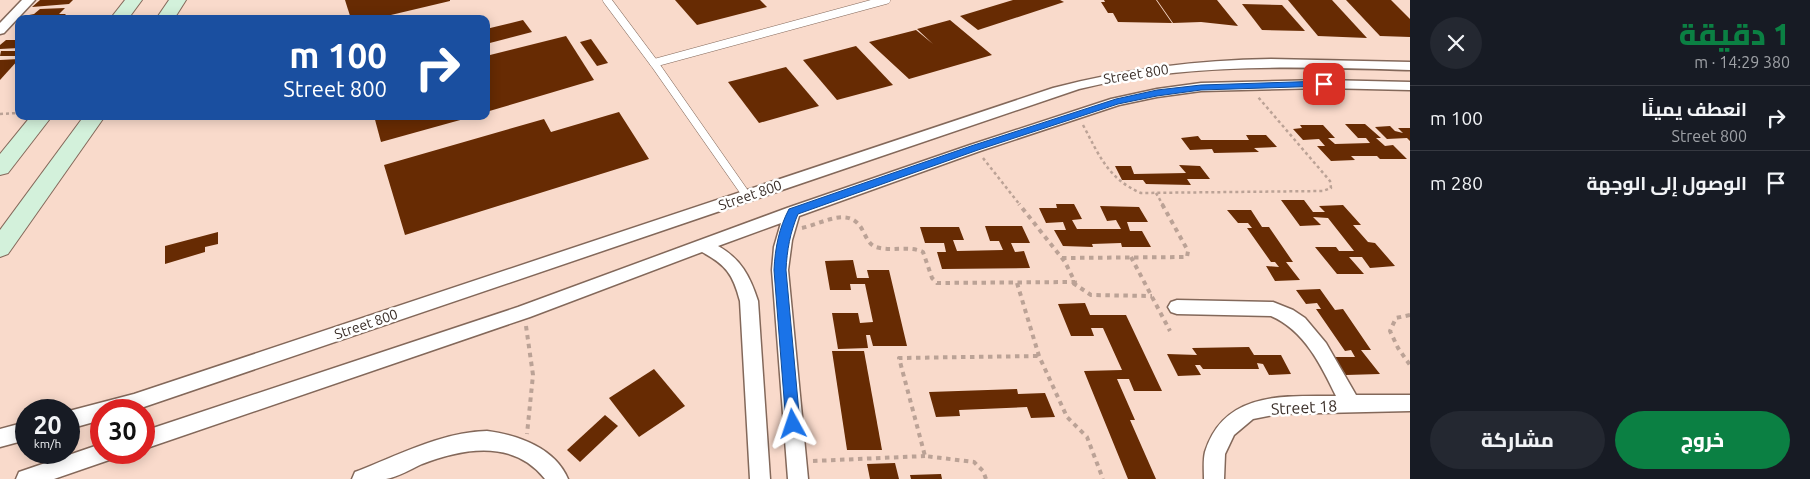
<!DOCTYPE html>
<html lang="ar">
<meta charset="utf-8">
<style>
:root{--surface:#171b24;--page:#242831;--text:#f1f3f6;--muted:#9ea1a6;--line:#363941;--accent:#0b8043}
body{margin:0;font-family:Ubuntu,Cairo,sans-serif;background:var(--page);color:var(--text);direction:rtl;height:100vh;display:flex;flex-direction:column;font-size:19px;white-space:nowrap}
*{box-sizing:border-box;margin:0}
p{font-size:16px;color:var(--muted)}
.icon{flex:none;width:28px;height:28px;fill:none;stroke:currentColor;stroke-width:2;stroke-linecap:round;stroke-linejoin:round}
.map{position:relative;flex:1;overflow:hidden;direction:ltr}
.sheet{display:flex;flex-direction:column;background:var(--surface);width:400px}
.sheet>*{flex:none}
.hud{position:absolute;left:15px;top:15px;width:475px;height:105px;border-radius:10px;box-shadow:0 2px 12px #0003;direction:rtl;background:#1a4fa0;color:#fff;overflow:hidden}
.speed{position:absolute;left:15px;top:399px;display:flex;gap:10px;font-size:25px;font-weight:700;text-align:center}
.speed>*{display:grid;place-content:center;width:65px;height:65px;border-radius:50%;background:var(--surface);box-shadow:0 2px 12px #0003;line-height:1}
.speed small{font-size:12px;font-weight:400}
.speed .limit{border:8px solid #d22;background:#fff;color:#111}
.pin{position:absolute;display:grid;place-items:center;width:42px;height:42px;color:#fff;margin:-21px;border-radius:10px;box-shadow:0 2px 8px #0006}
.me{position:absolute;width:55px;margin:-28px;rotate:355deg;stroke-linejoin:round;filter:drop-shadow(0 0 4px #0008)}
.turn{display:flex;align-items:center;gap:18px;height:105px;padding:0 20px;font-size:22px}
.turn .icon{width:65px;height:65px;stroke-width:2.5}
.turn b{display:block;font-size:35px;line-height:42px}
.round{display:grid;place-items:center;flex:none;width:52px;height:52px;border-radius:26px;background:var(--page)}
.head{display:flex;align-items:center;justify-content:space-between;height:85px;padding:0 20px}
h1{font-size:30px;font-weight:800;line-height:38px;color:var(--accent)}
.action{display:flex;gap:10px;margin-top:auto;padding:10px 20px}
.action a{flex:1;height:58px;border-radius:30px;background:var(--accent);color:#fff;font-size:20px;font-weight:800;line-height:58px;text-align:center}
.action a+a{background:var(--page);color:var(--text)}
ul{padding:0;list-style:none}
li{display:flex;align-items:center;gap:15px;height:65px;padding:0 20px;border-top:1px solid var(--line)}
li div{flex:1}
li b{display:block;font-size:19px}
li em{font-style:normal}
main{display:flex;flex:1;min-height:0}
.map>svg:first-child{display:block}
.building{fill:#672b03}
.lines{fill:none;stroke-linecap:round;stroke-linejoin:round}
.lane-casing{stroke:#83685a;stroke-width:9}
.street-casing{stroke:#83685a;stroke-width:3}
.secondary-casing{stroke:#83685a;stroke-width:2}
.path-far1{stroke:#bba296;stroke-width:2.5;stroke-dasharray:3 3;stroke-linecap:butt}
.path{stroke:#bba296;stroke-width:4;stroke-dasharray:4.5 4.5;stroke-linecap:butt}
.lane{stroke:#fff;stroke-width:8}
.street{fill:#fff;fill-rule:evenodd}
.secondary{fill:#d3f1db;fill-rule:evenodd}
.route{fill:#1a73e8;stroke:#114b97}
.labels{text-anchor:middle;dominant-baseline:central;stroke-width:5;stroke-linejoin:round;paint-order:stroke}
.street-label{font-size:14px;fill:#3a2e28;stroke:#fff}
.near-street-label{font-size:16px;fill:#3a2e28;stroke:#fff}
</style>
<main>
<section class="sheet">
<div class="head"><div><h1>1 دقيقة</h1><p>380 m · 14:29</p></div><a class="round"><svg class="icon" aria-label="close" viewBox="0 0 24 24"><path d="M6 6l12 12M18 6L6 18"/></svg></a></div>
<ul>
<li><svg class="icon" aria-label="right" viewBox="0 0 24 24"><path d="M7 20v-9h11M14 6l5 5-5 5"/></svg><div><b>انعطف يمينًا</b><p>Street 800</p></div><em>100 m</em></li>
<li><svg class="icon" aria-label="arrive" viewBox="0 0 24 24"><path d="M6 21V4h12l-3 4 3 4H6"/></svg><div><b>الوصول إلى الوجهة</b></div><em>280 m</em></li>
</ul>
<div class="action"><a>خروج</a><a>مشاركة</a></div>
</section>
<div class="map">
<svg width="1410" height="479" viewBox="0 0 1410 479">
<rect width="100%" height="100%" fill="#f9dacb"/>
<!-- building -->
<g class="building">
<path d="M40,0h33l-4,4 -37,3z"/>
<path d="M345,0h105v1l-76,18h-23z"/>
<path d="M675,0h85l7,7 -70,18z"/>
<path d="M1013,0h47l4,2 -86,28 -18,-14z"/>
<path d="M1104,0h52l16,23 -54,-1 -5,-9h-5l-7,-11h4z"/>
<path d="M1157,0h60l21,26 -37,-4 -28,1z"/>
<path d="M1288,0h44l35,38 -49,-2z"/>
<path d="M1346,0h45l19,19v18l-30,-1z"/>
<path d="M1242,4l40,1 23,26 -43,-1z"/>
<path d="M65,8l-6,6h7l-5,5h-36l4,-4 5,-1 6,-5z"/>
<path d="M523,20l9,12 -46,12v-15z"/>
<path d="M950,20l42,35 -83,24 -40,-37 47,-12 17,14 -16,-15z"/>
<path d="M566,36l28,44 -108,32v-56z"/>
<path d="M591,39l17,24 -11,3 -17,-24z"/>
<path d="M6,40h13v8l-19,1v-4z"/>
<path d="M856,46l37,39 -56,15 -34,-40z"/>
<path d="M1,51h18v5h-19z"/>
<path d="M19,59l-19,21v-20z"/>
<path d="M786,67l33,39 -60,17 -31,-41z"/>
<path d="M619,112l30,47 -244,76 -21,-70 160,-46 7,13z"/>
<path d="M374,116h96l1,1 -90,25z"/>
<path d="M1345,124h20l16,14h-5l9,8 8,-1 14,14h-27l-3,-3h-26l4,4 -24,1 -14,-15h8l-6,-7 -16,1 -10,-11 9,-1 -2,-3h23l12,13h-7l7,6 35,-1 -4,-5h-8z"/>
<path d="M1390,126l5,5 8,2 -5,-5h12v13l-3,-3 -20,1 -12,-12z"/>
<path d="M1246,135h20l11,12 -23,1 5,4 -45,1 -2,-4 -22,1 -9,-12 17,-2 3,4h48z"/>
<path d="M1179,165l21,1 10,13h-23l4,6 -45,-1 -3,-4h-21l-7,-14h16l3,8 52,-1z"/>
<path d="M1281,200h23l9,12h12l-6,-6 24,-1 18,20h-8l15,17 7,1 20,23 -25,2 -8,-11h-13l15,17h-27l-22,-27h21l3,4h15l-26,-33 -15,-1 8,8 -21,1z"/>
<path d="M1056,204h18l8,15 -10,1 5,9h44l-5,-9 -9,1 -7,-15 39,1 9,15h-21l3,9h12l9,16h-29l-1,-4 -29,1 1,3 -30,-1 -9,-16h12l-3,-8 -17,1 -7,-15h18z"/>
<path d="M1227,210h24l11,17h7l24,35h-7l14,18 -25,1 -9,-15 13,1 -4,-5h-4l-24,-34h5l-4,-5h-10z"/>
<path d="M985,226h37l8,17h-19l4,9 9,-1 6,17 -88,1 -5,-17h9l-2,-9h-19l-5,-16h39l5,13h-11l4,11 46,-1 -4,-9h-9z"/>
<path d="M218,232v12l-13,3v5l-40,12v-18z"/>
<path d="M853,260l4,18h12l-2,-8h22l18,76h-34l-3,-11h-4l2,13 -30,1 -6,-36h26l2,10 13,-1 -8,-38h-15l1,6h-21l-5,-29z"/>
<path d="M1320,289l15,21 8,-1 28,41h-10l19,24 -34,1 -12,-18h21l-4,-7 -6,1 -29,-42h5l-4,-6 -11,1 -10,-14z"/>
<path d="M1085,303l5,12h36l36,76h-28l-5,-12h-12l18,41h-5l26,59h-28l-44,-108 38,-1 -19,-42h-12l3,8h-23l-13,-32z"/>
<path d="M1249,347l5,8h27l10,19 -22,1 -6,-11 -6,-1 2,6h-56l-3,-4h-5l6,10 -23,1 -11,-22 30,1 -5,-7z"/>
<path d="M832,351h32l18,99h-35z"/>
<path d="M654,369l31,37 -46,31 -30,-39z"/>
<path d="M1017,389l1,5 27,-1 10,24 -24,1 -4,-11 -68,3 1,6 -24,1 -7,-25z"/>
<path d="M605,415l13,11 -38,36 -13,-12z"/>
<path d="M895,463l4,16h-29l-3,-15z"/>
<path d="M941,474l1,5h-31l-1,-4z"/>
</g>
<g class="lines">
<defs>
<g id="lane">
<path d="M607,0l47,63 93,133"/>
<path d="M654,63l232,-63"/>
</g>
<g id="street">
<path d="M22,0h13l-31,33 -4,1v-11z"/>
<path d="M1271,59l139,3v8c-112,-3 -222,-8 -331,19l-944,321h-34v10l-32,9v-18l65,-17 919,-306c73,-19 144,-28 218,-29z"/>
<path d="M1323,80l87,2v8l-87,-2 -122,3 -44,6 -38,8 -139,46 -181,65 -7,24 -4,30 20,209h-20l-16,-209 2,-23 7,-24 -63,23c23,13 32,30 40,55l12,178h-20l-10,-178c-7,-27 -14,-36 -38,-49l-172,65 -386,132v-18l374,-124 269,-99 183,-63 141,-46 46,-10 44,-6z"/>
<path d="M1177,300l96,2 20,8 12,8 21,25 30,52h54v16l-132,3 -25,5 -19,16 -9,19 -1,25h-20c0,-8 -1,-19 1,-27 19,-61 79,-56 131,-56 -15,-31 -32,-66 -65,-80l-94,-2 -6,-2 -3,-5 3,-5z"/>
<path d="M26,422v18l-26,7v-18z"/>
<path d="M487,431c31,4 68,17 81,48h-23c-31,-40 -82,-31 -123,-15 -11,5 -24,13 -36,15 -11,0 -23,0 -34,0l3,-7c42,-16 86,-40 132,-41z"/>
<path d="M101,444v8h14l-3,7 -58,20h-38l3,-7z"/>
</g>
<g id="secondary">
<path d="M125,0h17l-14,19h-18z"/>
<path d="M169,0h17l-12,19h-18z"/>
<path d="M31,116h21l-44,57 -8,2v-21z"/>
<path d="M84,116h21l-97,138 -8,3v-27z"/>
</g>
</defs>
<!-- lane casing -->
<use href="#lane" class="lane-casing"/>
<!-- street casing -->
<use href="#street" class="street-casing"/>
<!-- secondary casing -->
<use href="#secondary" class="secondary-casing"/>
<!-- path-far1 -->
<g class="path-far1">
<path d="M0,114l19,-1"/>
<path d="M1083,125c16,30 25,54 58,68l182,-2 8,-3 -1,-7 -72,-84"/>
<path d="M983,158l37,47"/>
<path d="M1156,193l7,12"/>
</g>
<!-- path -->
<g class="path">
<path d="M802,228c23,-5 49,-24 62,5 3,6 6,12 12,14 16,5 32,-2 47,5l9,26 5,5 138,-1 -10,-20 -46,-58"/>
<path d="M1131,257l39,74"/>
<path d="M1062,258l125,-1 1,-6 -26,-47"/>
<path d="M1017,283l22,73 28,61 20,20 16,42"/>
<path d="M1073,283l18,12 61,1"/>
<path d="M1410,315l-14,3 -6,13 8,17 12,17"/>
<path d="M526,326l7,49 -6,59"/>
<path d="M813,461l112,-5"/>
<path d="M986,479l-3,-8 -9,-9 -49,-6 -26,-98 140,-2"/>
</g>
<!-- lane -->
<use href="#lane" class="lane"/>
<!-- street -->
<use href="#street" class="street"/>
<!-- secondary -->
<use href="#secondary" class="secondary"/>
</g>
<!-- route -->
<path class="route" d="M1324,81l3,1v4l-126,4 -44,6 -39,8 -140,46 -180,64c-8,19 -11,36 -12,56l14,154 -2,4 -5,2 -5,-2 -2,-4 -12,-154c1,-22 5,-42 15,-61l182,-63 145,-47 41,-9 44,-5z"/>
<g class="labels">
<!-- street labels -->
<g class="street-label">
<text transform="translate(1136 74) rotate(-9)">Street 800</text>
<text transform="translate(750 195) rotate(-19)">Street 800</text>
<text transform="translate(366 324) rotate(-19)">Street 800</text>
</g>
<!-- near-street labels -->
<g class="near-street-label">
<text transform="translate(1304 407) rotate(-3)">Street 18</text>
</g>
</g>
</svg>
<div class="speed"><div>20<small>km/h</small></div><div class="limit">30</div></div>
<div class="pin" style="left:1324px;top:84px;background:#d93025"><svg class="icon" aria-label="arrive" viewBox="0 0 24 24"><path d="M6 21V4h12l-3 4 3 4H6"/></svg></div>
<svg class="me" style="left:793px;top:424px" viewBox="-20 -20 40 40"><path d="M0-17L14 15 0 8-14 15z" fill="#1a73e8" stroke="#fff" stroke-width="4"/></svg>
<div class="hud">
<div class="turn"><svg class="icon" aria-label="right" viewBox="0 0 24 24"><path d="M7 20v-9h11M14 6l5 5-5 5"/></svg><div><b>100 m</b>Street 800</div></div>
</div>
</div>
</main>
